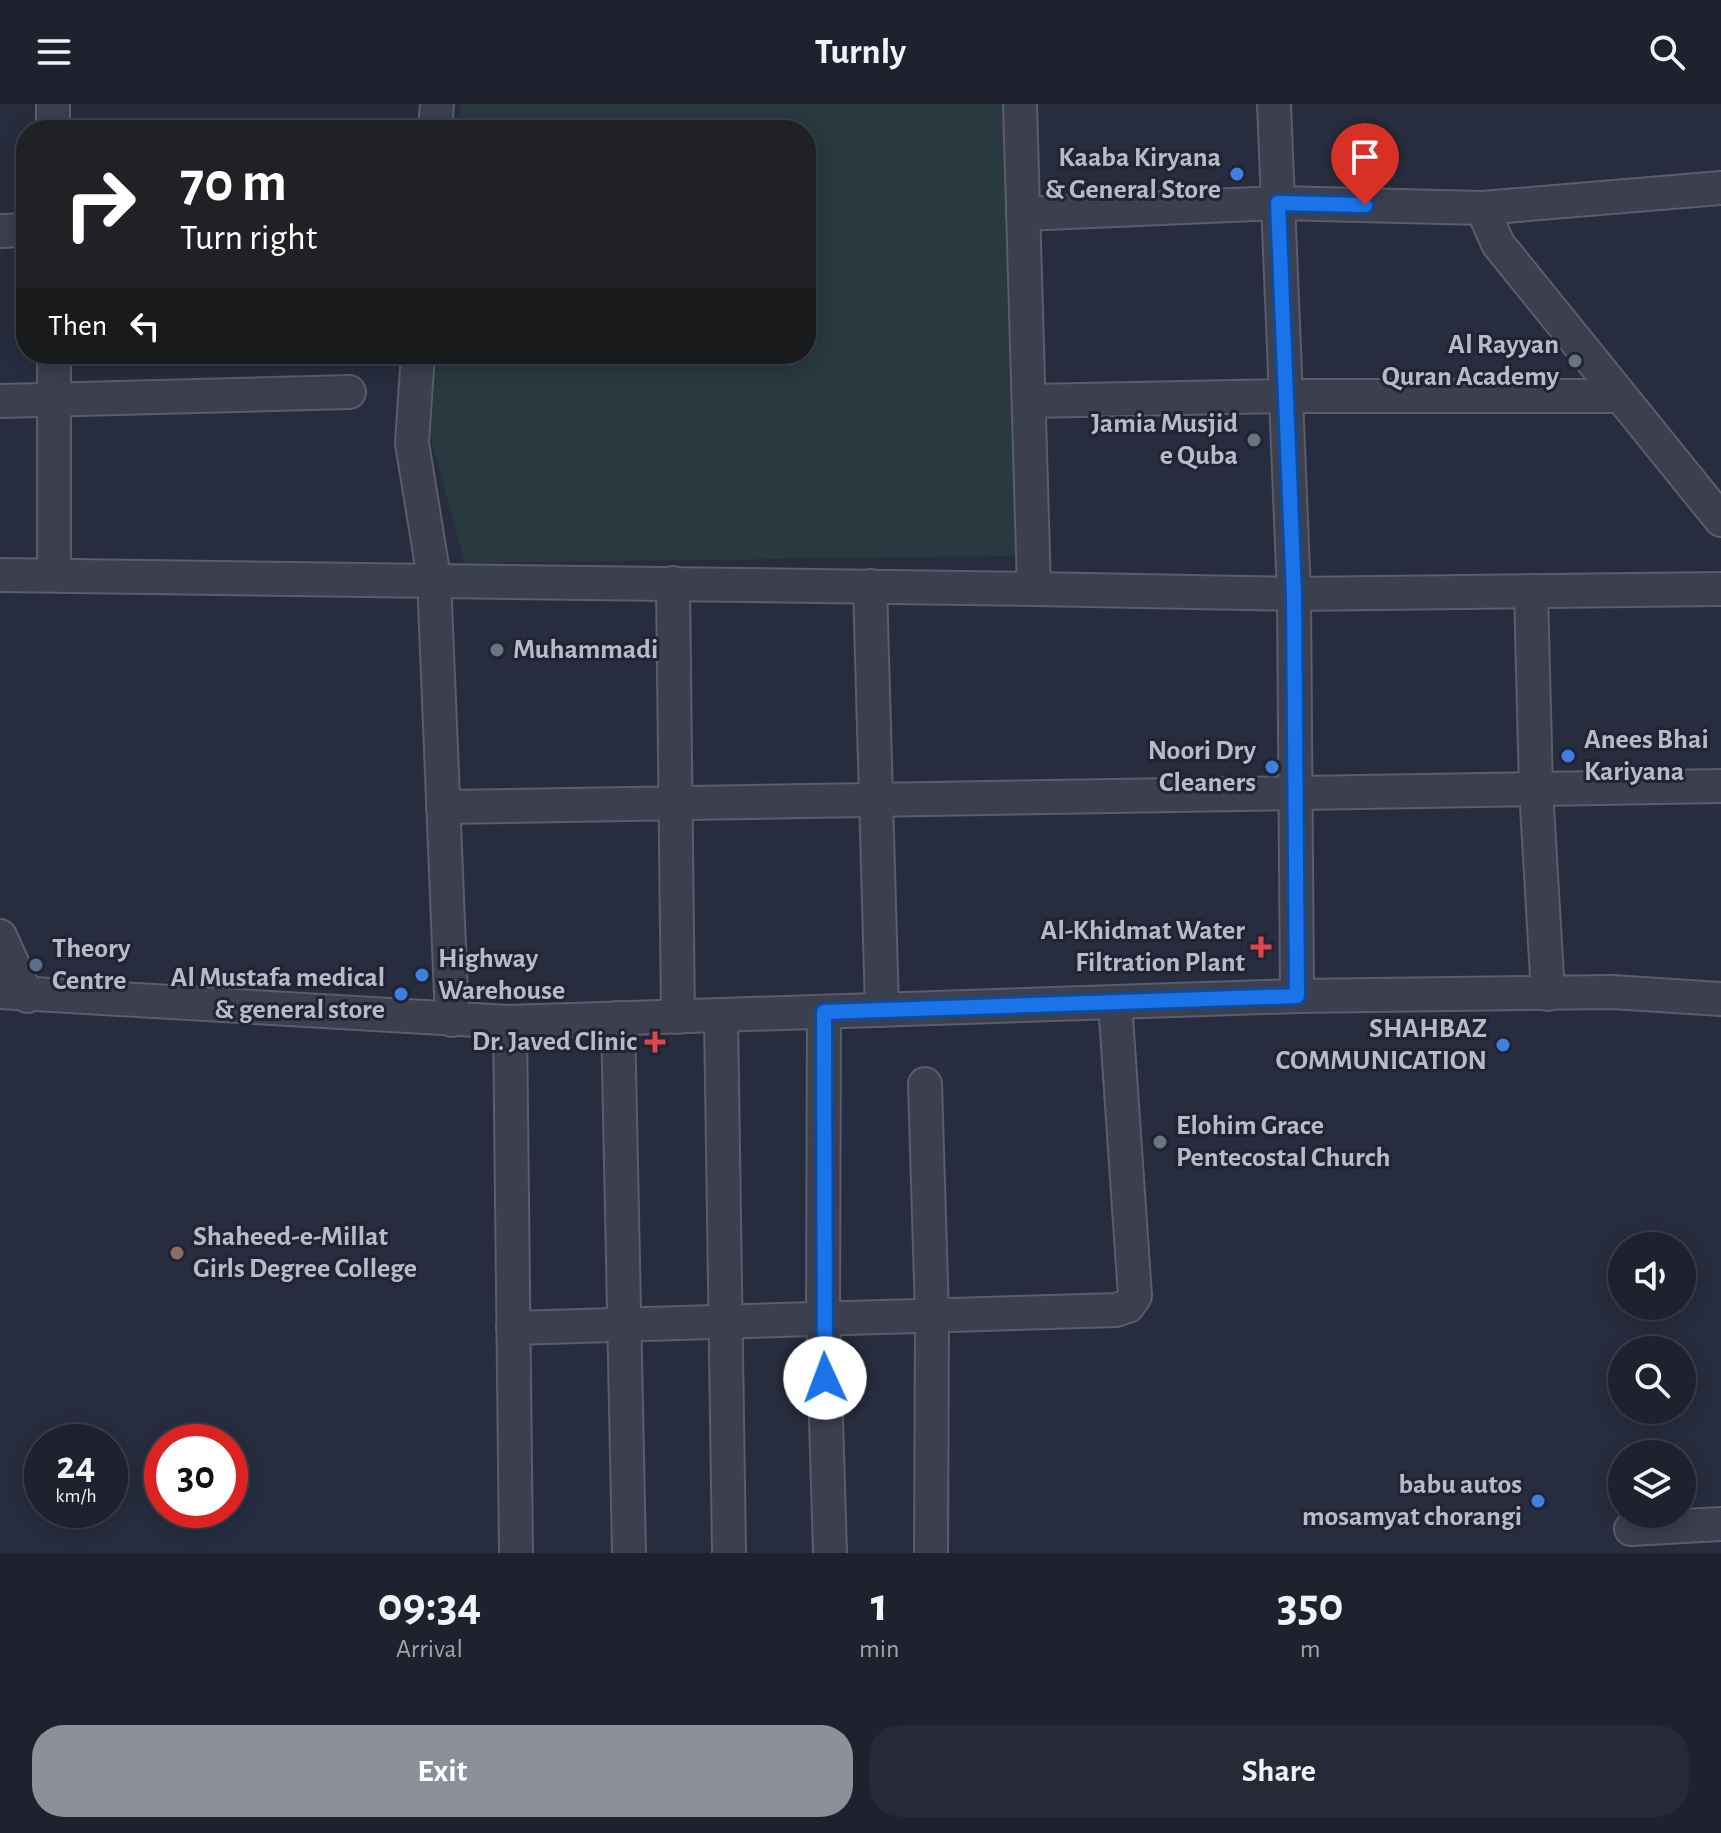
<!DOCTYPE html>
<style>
:root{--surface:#1d222e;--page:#252a36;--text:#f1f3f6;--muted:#a0a4aa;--line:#3b3f4a;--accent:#8c9099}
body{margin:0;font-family:"Alegreya Sans",sans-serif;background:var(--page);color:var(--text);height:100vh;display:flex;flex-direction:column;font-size:30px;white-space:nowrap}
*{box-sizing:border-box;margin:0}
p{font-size:26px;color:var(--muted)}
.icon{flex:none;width:44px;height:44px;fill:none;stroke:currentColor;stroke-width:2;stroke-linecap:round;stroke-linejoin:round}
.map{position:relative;height:1449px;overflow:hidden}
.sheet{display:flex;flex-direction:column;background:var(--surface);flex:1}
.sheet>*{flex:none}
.hud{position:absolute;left:16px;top:16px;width:800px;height:244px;border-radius:32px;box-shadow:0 4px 20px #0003,0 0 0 2px var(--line);background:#202124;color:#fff;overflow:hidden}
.tools{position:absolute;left:1608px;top:1128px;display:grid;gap:16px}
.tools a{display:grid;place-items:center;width:88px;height:88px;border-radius:50%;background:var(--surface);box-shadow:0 4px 20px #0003,0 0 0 2px var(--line);font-size:40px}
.speed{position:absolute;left:24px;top:1320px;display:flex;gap:16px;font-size:40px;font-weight:700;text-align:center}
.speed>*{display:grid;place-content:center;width:104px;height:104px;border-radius:50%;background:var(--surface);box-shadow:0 4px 20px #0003,0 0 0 2px var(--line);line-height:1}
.speed small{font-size:20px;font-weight:400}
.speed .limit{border:12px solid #d22;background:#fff;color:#111}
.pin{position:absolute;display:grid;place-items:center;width:68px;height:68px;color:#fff;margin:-82px -34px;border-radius:50% 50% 50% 0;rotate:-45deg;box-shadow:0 0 8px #0007}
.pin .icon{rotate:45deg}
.me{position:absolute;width:88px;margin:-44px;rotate:358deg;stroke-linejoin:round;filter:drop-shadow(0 0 6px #0008)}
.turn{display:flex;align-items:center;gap:28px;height:168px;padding:0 32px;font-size:36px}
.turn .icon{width:104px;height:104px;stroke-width:2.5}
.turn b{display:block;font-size:56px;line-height:68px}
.then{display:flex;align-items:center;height:76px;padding:0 32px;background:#0003;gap:16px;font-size:30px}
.eta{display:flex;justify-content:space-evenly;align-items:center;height:136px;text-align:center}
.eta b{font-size:48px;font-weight:600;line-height:56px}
.primary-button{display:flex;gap:16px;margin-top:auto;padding:16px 32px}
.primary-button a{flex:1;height:92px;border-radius:32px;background:var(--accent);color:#fff;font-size:32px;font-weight:600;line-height:92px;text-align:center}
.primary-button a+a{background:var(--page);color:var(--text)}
header{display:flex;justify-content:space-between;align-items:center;height:104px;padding:0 32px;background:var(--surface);font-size:36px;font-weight:600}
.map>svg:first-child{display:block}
.green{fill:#29393f}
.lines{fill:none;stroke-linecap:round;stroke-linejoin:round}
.minor-casing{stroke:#595d6c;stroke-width:36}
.minor{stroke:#3b3f4e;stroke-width:32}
.route-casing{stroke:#114b97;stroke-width:20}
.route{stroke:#1a73e8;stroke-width:14}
.shop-dot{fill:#3f7fe0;stroke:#202433;stroke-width:3}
.worship-dot{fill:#6b7280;stroke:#202433;stroke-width:3}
.health-dot{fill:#e0444e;stroke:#202433;stroke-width:3}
.service-dot{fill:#5c6f8a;stroke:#202433;stroke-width:3}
.education-dot{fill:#8d6e63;stroke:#202433;stroke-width:3}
.labels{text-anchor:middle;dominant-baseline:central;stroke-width:6;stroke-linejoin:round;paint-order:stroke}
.poi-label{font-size:28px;font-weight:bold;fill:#b7bbc9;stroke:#202433;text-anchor:end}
</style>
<header><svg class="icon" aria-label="menu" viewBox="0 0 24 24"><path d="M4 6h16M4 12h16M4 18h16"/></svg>Turnly<svg class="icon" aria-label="search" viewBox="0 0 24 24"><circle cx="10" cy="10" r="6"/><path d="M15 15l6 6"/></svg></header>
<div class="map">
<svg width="1721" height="1449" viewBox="0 0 1721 1449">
<rect width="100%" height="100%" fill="#272d3e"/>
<!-- green -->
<path class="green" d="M460,0h553l2,452 -550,7 -35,-128 7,-81h369v-224h-348z"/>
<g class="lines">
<defs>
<g id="minor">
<path d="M53,0v26"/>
<path d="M1274,0l20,490 3,402"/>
<path d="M435,26l2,-26"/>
<path d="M1482,104l16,36 223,276"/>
<path d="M1023,110l255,-11 204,5 239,-20"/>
<path d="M0,127l26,-1"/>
<path d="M54,250v220"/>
<path d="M418,250l-6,89 22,135 18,442"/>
<path d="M0,297l349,-9"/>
<path d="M1029,297l257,-5h334"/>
<path d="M0,471l1034,14 -14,-485"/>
<path d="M673,479l5,434"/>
<path d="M870,482l12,424"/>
<path d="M1034,485l260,5 427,-5"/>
<path d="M1531,487l5,198 12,205"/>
<path d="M443,703l1278,-21"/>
<path d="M0,832l27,60"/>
<path d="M0,888l510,30 787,-26 315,-4 109,7"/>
<path d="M824,908l-1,307 7,234"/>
<path d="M721,911l8,538"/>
<path d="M618,914l11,535"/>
<path d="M510,918l6,531"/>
<path d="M925,980l7,232 -1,237"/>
<path d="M513,1224l603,-18 12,-4 7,-10 -20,-294"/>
<path d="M1631,1425l90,-5"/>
</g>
</defs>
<!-- minor casing -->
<use href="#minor" class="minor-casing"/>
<!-- minor -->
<use href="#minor" class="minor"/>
</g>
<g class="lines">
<defs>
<path id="route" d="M825,1274l-1,-366 473,-16 -3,-402 -16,-391 87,2"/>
</defs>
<!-- route casing -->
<use href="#route" class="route-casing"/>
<!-- route -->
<use href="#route" class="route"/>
</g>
<!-- markers -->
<g class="shop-dot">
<circle cx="1237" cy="70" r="8"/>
<circle cx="1568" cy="652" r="8"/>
<circle cx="1272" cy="663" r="8"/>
<circle cx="422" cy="871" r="8"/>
<circle cx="401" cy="890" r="8"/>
<circle cx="1503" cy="941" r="8"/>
<circle cx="1538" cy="1397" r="8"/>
</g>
<g class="worship-dot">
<circle cx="1575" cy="257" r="8"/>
<circle cx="1254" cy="336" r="8"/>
<circle cx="497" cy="546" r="8"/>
<circle cx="1160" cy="1038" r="8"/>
</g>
<g class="health-dot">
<path d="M1257 831h8v8h8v8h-8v8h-8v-8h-8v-8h8z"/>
<path d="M651 926h8v8h8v8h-8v8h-8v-8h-8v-8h8z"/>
</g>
<circle class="service-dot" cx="36" cy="861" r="8"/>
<circle class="education-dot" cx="177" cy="1149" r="8"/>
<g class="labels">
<!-- poi labels -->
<g class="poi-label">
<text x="1221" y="54">Kaaba Kiryana<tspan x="1221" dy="32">&amp; General Store</tspan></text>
<text x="1559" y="241">Al Rayyan<tspan x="1559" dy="32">Quran Academy</tspan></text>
<text x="1238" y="320">Jamia Musjid<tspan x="1238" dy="32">e Quba</tspan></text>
<text x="513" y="546" text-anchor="start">Muhammadi</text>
<text x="1584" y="636" text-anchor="start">Anees Bhai<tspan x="1584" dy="32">Kariyana</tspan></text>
<text x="1256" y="647">Noori Dry<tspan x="1256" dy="32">Cleaners</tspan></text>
<text x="1245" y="827">Al-Khidmat Water<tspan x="1245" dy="32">Filtration Plant</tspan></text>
<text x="52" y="845" text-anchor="start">Theory<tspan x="52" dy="32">Centre</tspan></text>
<text x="438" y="855" text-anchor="start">Highway<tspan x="438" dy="32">Warehouse</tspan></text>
<text x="385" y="874">Al Mustafa medical<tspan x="385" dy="32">&amp; general store</tspan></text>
<text x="1487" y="925">SHAHBAZ<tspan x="1487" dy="32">COMMUNICATION</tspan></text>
<text x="637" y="938">Dr. Javed Clinic</text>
<text x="1176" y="1022" text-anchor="start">Elohim Grace<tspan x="1176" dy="32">Pentecostal Church</tspan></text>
<text x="193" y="1133" text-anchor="start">Shaheed-e-Millat<tspan x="193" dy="32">Girls Degree College</tspan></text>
<text x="1522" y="1381">babu autos<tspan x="1522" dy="32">mosamyat chorangi</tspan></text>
</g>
</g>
</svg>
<div class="tools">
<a><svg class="icon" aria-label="sound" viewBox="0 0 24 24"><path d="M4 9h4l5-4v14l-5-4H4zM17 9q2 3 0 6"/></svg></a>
<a><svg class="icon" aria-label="search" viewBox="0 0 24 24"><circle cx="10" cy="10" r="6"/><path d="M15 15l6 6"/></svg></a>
<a><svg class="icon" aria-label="layers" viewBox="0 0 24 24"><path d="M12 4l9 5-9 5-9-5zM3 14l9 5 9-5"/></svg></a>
</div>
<div class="speed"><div>24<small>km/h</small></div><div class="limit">30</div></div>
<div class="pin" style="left:1365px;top:101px;background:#d93025"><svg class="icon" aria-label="arrive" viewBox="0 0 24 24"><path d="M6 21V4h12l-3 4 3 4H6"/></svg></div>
<svg class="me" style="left:825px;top:1274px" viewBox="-20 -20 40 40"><circle r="19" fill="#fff"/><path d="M0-13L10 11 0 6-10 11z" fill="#1a73e8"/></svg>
<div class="hud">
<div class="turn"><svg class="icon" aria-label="right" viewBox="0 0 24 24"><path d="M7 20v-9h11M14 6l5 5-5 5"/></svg><div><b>70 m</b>Turn right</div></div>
<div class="then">Then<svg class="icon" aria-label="left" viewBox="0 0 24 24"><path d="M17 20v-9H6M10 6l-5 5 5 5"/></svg></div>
</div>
</div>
<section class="sheet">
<div class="eta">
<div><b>09:34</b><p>Arrival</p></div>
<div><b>1</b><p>min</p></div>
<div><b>350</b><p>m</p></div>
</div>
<div class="primary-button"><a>Exit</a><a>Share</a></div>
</section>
